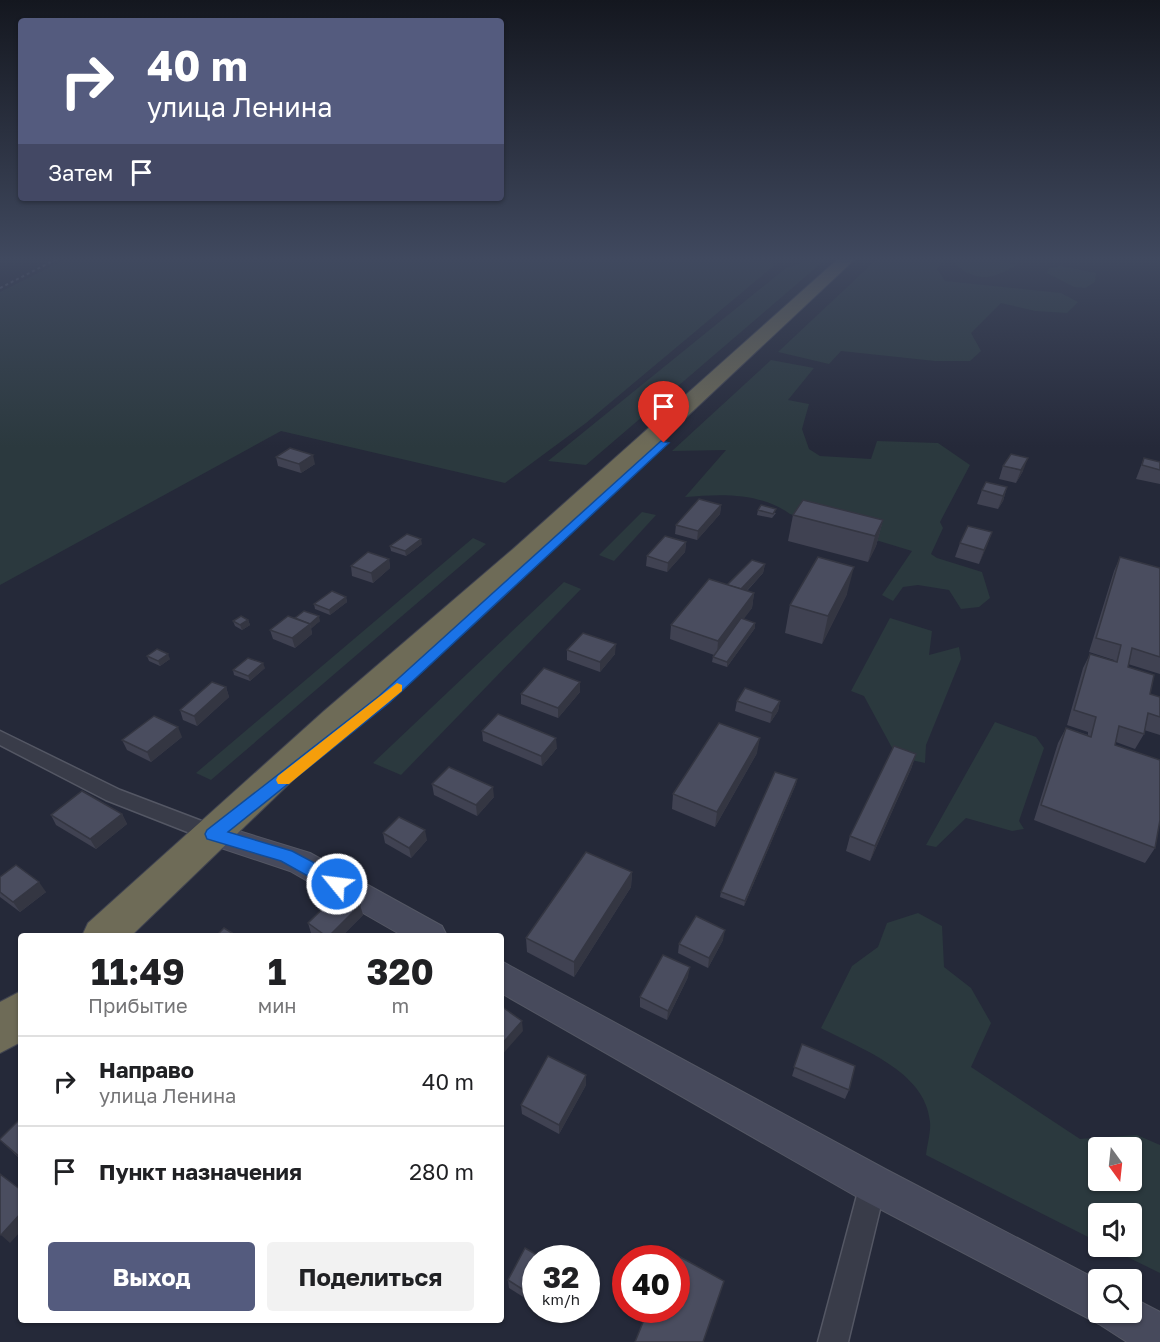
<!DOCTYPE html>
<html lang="ru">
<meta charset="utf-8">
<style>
:root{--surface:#fff;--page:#f2f2f2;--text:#202124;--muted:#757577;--line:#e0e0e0;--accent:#545b7e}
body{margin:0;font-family:"Golos Text",sans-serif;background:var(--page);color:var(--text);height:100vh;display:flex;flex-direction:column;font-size:22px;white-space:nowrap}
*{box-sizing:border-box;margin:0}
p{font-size:20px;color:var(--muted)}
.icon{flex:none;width:33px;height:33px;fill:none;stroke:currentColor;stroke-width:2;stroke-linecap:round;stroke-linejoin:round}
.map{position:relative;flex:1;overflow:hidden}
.panel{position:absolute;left:18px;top:933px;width:486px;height:390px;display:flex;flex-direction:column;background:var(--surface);border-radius:6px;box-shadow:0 2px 4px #0004}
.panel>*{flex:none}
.banner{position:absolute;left:18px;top:18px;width:486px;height:183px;border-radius:6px;box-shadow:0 2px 4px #0004;background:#545b7e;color:#fff;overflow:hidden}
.needle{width:39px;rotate:165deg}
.tools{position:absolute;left:1088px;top:1137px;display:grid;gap:12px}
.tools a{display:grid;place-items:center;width:54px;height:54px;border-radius:6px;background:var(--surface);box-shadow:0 2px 4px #0004;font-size:30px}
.speed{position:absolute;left:522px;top:1245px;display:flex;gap:12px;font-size:30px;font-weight:700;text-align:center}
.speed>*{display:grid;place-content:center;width:78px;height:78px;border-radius:50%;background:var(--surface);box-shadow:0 2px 4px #0004;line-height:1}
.speed small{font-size:15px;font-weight:400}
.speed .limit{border:9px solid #d22;background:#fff;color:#111}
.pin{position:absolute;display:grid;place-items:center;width:51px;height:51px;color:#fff;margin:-62px -26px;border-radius:50% 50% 50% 0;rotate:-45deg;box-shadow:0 0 6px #0007}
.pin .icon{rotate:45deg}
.me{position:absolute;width:66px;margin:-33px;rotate:299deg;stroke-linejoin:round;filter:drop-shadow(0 0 4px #0008)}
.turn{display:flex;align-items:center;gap:21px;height:126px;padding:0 30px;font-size:27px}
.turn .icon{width:78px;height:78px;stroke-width:2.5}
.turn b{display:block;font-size:42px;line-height:51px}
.then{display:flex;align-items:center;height:57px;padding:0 30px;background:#0003;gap:12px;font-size:22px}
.eta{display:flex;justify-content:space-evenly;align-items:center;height:102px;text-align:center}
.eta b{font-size:36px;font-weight:700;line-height:42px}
.primary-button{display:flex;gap:12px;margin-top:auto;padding:12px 30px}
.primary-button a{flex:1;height:69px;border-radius:6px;background:var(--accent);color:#fff;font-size:24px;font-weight:700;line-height:69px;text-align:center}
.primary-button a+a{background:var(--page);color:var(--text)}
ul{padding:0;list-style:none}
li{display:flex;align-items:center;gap:18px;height:90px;padding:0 30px;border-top:2px solid var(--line)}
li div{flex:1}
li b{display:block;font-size:22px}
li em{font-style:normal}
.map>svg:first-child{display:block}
.green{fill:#2b393e;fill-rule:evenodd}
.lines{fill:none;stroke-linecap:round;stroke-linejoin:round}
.street-casing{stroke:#545764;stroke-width:3}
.secondary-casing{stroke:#545764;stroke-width:2}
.highway-casing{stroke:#414451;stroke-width:2}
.street{fill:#393c49;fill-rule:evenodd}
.secondary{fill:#474a5c;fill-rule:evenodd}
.highway{fill:#6e6b57;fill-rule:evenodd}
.rail{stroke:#5d6172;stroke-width:2;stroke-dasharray:3 3;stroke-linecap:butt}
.wall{fill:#404252}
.shaded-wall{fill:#343642}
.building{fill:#4a4d5f;stroke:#343642;stroke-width:1.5}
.route{fill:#1a73e8;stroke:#114b97;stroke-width:1.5}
.slow{fill:#f59e0b}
</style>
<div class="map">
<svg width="1160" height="1342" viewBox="0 0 1160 1342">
<rect width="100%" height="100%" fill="#252939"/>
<!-- green -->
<g class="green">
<path d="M66,259h679l31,5 -190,159 -81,60 -224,-52 -281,154v-293z"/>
<path d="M814,259h12l-240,206 -38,-4 238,-193z"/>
<path d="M877,259h68l-8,10 8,12 116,12 17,9 -11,11 -32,-2 -34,-8 -30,30 10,18 -11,10h-35l-94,-10 -12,13 -51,-12z"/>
<path d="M950,259h44l22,6c-26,17 -44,17 -66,-6z"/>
<path d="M1061,266l35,7 -1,9 -10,6 -11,-1 -27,-14 2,-5z"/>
<path d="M771,360l43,8 -26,32 21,4 -7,25 7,20 11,7 51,3 6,-18 61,2 32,22 -30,57 3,6 -12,26 6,4 45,14 8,26 -11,9 -18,2 -12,-19 -31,-5 -15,2 -10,14 -11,-6 30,-44 -122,-37c-31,-22 -69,-20 -105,-17l41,-47 -54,1z"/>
<path d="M642,512l14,3 -42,46 -15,-6z"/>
<path d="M473,538l13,6 -275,236 -15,-7z"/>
<path d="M564,582l17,7 -180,186 -28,-12z"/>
<path d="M890,618l42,13 -3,24 30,-8 2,12 -35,86 -1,18 -28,-6 -33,-61 -13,-5z"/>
<path d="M995,722l41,15 8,11 -25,73 5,8 -12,2 -46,-13 -30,29 -10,-2z"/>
<path d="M918,913l24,13 2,41 27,21 20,35 -20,44 109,72 57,-4 23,10v128l-53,-26 24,-1v-32h-33v28l-172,-87c1,-10 5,-23 4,-33 -4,-51 -71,-74 -109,-94l31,-62 26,-19 9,-24zM1098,1148h33v32h-33z"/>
</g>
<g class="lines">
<defs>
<g id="street">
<path d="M0,731l120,59 100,38 3,6 -3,6 -7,2 -107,-42 -106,-55z"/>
<path d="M873,1171l10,3 3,10 -38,158h-30l42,-158 3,-10z"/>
</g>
<g id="secondary">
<path d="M213,823l97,30 132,73 5,10h-44l-113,-65 -87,-29 -4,-8 4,-8z"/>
<path d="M501,961l386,209 211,110v32h33v-15l29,15v30h-33l-28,-18 -240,-126 -358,-205z"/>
</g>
<g id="highway">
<path d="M838,259h17l-322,302 -185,166 -217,209h-49l6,-13 236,-212 189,-162z"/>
<path d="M21,991v51l-21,11v-51z"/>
</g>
</defs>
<!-- street casing -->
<use href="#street" class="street-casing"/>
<!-- secondary casing -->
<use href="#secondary" class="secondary-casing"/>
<!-- highway casing -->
<use href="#highway" class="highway-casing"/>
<!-- street -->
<use href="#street" class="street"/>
<!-- secondary -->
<use href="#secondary" class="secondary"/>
<!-- highway -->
<use href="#highway" class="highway"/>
<!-- rail -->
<path class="rail" d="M0,288l57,-29"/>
</g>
<!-- wall -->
<g class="wall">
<path d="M276,457l39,7 -14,9 -23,-7z"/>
<path d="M1144,458l16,4v22l-24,-5z"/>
<path d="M1003,466l20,5 -7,12 -17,-4z"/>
<path d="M1007,487l-4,14 -5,8 -21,-5 5,-14z"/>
<path d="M721,505l-1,9 -23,26 -22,-6 1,-9z"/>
<path d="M758,510l18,3 -4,5 -15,-3z"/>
<path d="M793,515l90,5 -7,26 -8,16 -80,-21z"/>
<path d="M992,532l-13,32 -24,-7 5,-14z"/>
<path d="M686,542l-1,10 -18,20 -21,-6 1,-10z"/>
<path d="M422,544l-16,12 -15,-5 -1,-5z"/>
<path d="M1120,557l40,11v106l-32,-10v3l22,27 10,3v38l-16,-5v4l-9,15 -19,-7 -1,3 40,103 -10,15 -111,-43 24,-77 8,-15 22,7v-3l-21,-7 16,-57 7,-14 24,7v-1l-25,-8 25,-81z"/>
<path d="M389,559l1,9 -17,15 -21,-7 -1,-10z"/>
<path d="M765,564l-2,9 -16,18 7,2 -2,15 -9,11 12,4v5l-28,39 -15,-5 1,-5 1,-2 -44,-16 1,-14 56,-40z"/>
<path d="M847,594l-25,50 -37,-11 5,-28z"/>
<path d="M346,597l1,5 -17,13 -15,-6 -1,-5z"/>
<path d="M295,618l25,3 -9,7 1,6 -17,14 -22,-9 -3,-9z"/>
<path d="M248,620l2,5 -8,5 -7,-4 -2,-5z"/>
<path d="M567,650l48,4 -15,18 -33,-12z"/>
<path d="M147,656l23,3 -10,7 -11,-5z"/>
<path d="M265,668l-15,13 -16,-6 -1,-5z"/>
<path d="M226,687l3,10 -32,29 -14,-6 -3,-10z"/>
<path d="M580,692l-22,26 -37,-14v-10z"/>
<path d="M737,701h43l-2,10 -8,12 -35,-12z"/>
<path d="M482,731l75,17 -15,18 -59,-25z"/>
<path d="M182,737l-31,25 -24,-12 -5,-10z"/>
<path d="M757,753l-42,74 -43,-18 1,-15z"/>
<path d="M916,754l-5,15 -41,92 -24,-10 4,-15z"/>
<path d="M797,779l-1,5 -52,122 -24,-9 1,-5z"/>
<path d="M432,784l62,13 -17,19 -43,-21z"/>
<path d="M122,814l5,10 -31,25 -40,-24 -5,-10z"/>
<path d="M383,833l44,7 -16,18 -26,-15z"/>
<path d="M632,872l-1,15 -57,90 -47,-25 -1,-14z"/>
<path d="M0,877l46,15 -26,20 -20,-15z"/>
<path d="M360,905l3,10 -21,21h-27l-4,-3 -3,-10z"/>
<path d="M723,940l-15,28 -30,-15 1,-9z"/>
<path d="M688,977l-21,43 -27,-13v-10z"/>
<path d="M802,1044l47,46 -4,9 -53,-23z"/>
<path d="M586,1085l-27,49 -37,-20 -1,-9z"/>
<path d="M21,1118v42l-21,-20z"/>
<path d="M536,1258v47l-27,-17 -1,-8z"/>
</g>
<!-- shaded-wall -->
<g class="shaded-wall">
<path d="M313,455l2,9 -14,9 -2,-9z"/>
<path d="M1028,458l-5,13 -7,12 5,-13z"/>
<path d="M1007,487l-4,14 -5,8 5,-13z"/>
<path d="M721,505l-1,9 -23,26 1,-9z"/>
<path d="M883,520l-7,26 -8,16 7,-26z"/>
<path d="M992,532l-5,14 -8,18 5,-14z"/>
<path d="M421,539l1,5 -16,12 -1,-5z"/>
<path d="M686,542l-1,10 -18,20 1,-9z"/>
<path d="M389,559l1,9 -17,15 -2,-10z"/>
<path d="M765,564l-2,9 -25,27 2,-9z"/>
<path d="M854,567l-7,27 -25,50 6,-28z"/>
<path d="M754,593l-2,15 -35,47 1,-14z"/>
<path d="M346,597l1,5 -17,13 -1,-5z"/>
<path d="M319,616l1,5 -9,8 -1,-5z"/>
<path d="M248,620l2,5 -8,5 -2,-5z"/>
<path d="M755,623v5l-28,39v-5z"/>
<path d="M310,624l2,10 -17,14 -3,-10z"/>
<path d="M616,644l-1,10 -15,18v-10z"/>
<path d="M168,654l2,5 -10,7 -2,-5z"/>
<path d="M263,663l2,5 -15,13 -2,-5z"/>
<path d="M580,682v10l-22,26v-10z"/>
<path d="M226,687l3,10 -32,29 -3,-10z"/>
<path d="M780,701l-2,10 -8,12 2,-10z"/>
<path d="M178,727l4,10 -31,25 -4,-10z"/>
<path d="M556,738l1,10 -15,18 -1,-10z"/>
<path d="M760,738l-3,15 -42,74 2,-15z"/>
<path d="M916,754l-5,15 -41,92 5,-15z"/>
<path d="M797,779l-1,5 -52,122 1,-5z"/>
<path d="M493,787l1,10 -17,19 -1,-11z"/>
<path d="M122,814l5,10 -31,25 -6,-10z"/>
<path d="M425,830l2,10 -16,18 -2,-10z"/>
<path d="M632,872l-1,15 -57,90v-15z"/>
<path d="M39,882l7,10 -26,20 -7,-10z"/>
<path d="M360,905l3,10 -21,21h-13z"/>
<path d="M725,930l-2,10 -15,28 1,-10z"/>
<path d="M690,967l-2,10 -21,43 1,-9z"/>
<path d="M522,1021l1,10 -22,25v-11z"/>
<path d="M586,1075v10l-27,49v-9z"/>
<path d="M21,1213v18l-11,12 -9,-8z"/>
</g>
<!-- building -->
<g class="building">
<path d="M290,448l23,7 -14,9 -23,-7z"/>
<path d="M1011,454l17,4 -7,12 -18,-4z"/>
<path d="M1144,458l16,4v8l-18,-5z"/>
<path d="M986,482l21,5 -4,9 -21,-6z"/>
<path d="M699,499l22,6 -23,26 -22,-6z"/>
<path d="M803,500l80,20 -8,16 -82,-21z"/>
<path d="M761,505l15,4 -3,5 -15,-4z"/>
<path d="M968,526l24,6 -8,18 -24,-7z"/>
<path d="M407,534l14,5 -16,12 -15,-5z"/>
<path d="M665,536l21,6 -18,21 -21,-7z"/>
<path d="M368,552l21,7 -18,14 -20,-7z"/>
<path d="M818,557l36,10 -26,49 -38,-11z"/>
<path d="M1120,557l40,11v89l-28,-9 -4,19 26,8 -4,19 10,3v20l-12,-4 -4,21 -25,-8 -4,19 45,15v60l-5,28 -114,-43 25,-77 25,9 5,-20 -22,-7 16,-56 27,8 4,-17 -25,-7z"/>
<path d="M752,560l13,4 -24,25 -14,-4z"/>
<path d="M709,579l45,14 -36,48 -47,-16z"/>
<path d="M332,591l14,6 -17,13 -15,-6z"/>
<path d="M304,611l15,5 -9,8 -15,-6z"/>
<path d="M241,616l7,4 -8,5 -7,-4z"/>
<path d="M288,616l22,8 -18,14 -22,-8z"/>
<path d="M741,618l14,5 -28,39 -14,-5z"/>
<path d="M583,633l33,11 -16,18 -33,-12z"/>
<path d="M157,649l11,5 -10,7 -11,-5z"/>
<path d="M248,658l15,5 -15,13 -15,-6z"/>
<path d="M544,668l36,14 -22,26 -37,-14z"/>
<path d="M212,682l14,5 -32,29 -14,-6z"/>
<path d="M745,688l35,13 -8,12 -35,-12z"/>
<path d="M498,714l58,24 -15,18 -59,-25z"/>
<path d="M154,716l24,11 -31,25 -25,-12z"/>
<path d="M719,723l41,15 -43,74 -44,-18z"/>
<path d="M894,746l22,8 -41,92 -25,-10z"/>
<path d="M449,767l44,20 -17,18 -44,-21z"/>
<path d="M775,772l22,7 -52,122 -24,-9z"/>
<path d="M82,791l40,23 -32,25 -39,-24z"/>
<path d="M399,817l26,13 -16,18 -26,-15z"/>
<path d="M586,852l46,20 -58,90 -48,-24z"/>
<path d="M16,865l23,17 -26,20 -13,-10v-15z"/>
<path d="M340,892l20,13 -31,31h-3l-18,-13z"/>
<path d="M696,916l29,14 -16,28 -30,-14z"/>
<path d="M224,928l13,8h-21z"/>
<path d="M663,955l27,12 -22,44 -28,-14z"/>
<path d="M501,1006l21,15 -21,24z"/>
<path d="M802,1044l53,22 -6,24 -55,-23z"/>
<path d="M548,1056l38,19 -27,50 -38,-20z"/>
<path d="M21,1118v40l-21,-18v-1z"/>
<path d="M0,1174l21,16v23l-20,22 -1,-1z"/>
<path d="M525,1248l17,10h-6v40l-28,-18z"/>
<path d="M671,1252l53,29 -21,61h-68l13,-32h28v-52h-7z"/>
</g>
<!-- sky -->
<linearGradient id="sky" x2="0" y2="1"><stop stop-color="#14171f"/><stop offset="0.58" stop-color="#40495f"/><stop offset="1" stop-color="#40495f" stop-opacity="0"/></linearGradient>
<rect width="1160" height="447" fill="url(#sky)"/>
<!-- route -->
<path class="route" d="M661,441l8,2 -280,260 -161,129 64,19 51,27 3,6 -3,5h-12l-50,-28 -74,-22 -2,-5 2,-4 172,-134z"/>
<!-- slow -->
<path class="slow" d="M397,683l5,2v6l-113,93h-11l-2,-4 2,-4z"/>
</svg>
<div class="tools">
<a><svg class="needle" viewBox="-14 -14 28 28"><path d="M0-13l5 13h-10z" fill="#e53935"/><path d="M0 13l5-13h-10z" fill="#757577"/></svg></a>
<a><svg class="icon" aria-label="sound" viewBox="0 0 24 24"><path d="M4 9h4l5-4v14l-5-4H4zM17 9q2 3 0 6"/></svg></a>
<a><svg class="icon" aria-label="search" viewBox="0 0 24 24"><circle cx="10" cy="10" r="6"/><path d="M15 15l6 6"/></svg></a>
</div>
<div class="speed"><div>32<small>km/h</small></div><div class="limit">40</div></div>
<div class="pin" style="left:664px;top:443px;background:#d93025"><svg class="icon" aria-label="arrive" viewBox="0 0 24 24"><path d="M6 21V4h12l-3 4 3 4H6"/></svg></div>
<svg class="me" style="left:337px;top:884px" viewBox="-20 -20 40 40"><circle r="17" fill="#1a73e8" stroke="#fff" stroke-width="3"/><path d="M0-11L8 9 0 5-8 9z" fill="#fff"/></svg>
<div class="banner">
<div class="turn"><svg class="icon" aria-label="right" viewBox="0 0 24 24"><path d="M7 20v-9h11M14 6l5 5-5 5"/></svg><div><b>40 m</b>улица Ленина</div></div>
<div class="then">Затем<svg class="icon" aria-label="arrive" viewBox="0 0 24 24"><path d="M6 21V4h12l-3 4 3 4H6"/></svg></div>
</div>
<section class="panel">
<div class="eta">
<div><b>11:49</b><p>Прибытие</p></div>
<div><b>1</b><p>мин</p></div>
<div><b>320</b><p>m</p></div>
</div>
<ul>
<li><svg class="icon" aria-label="right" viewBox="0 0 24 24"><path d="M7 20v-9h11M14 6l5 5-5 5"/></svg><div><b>Направо</b><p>улица Ленина</p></div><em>40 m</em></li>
<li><svg class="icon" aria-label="arrive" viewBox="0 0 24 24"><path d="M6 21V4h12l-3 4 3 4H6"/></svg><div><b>Пункт назначения</b></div><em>280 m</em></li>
</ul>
<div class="primary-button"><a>Выход</a><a>Поделиться</a></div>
</section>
</div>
